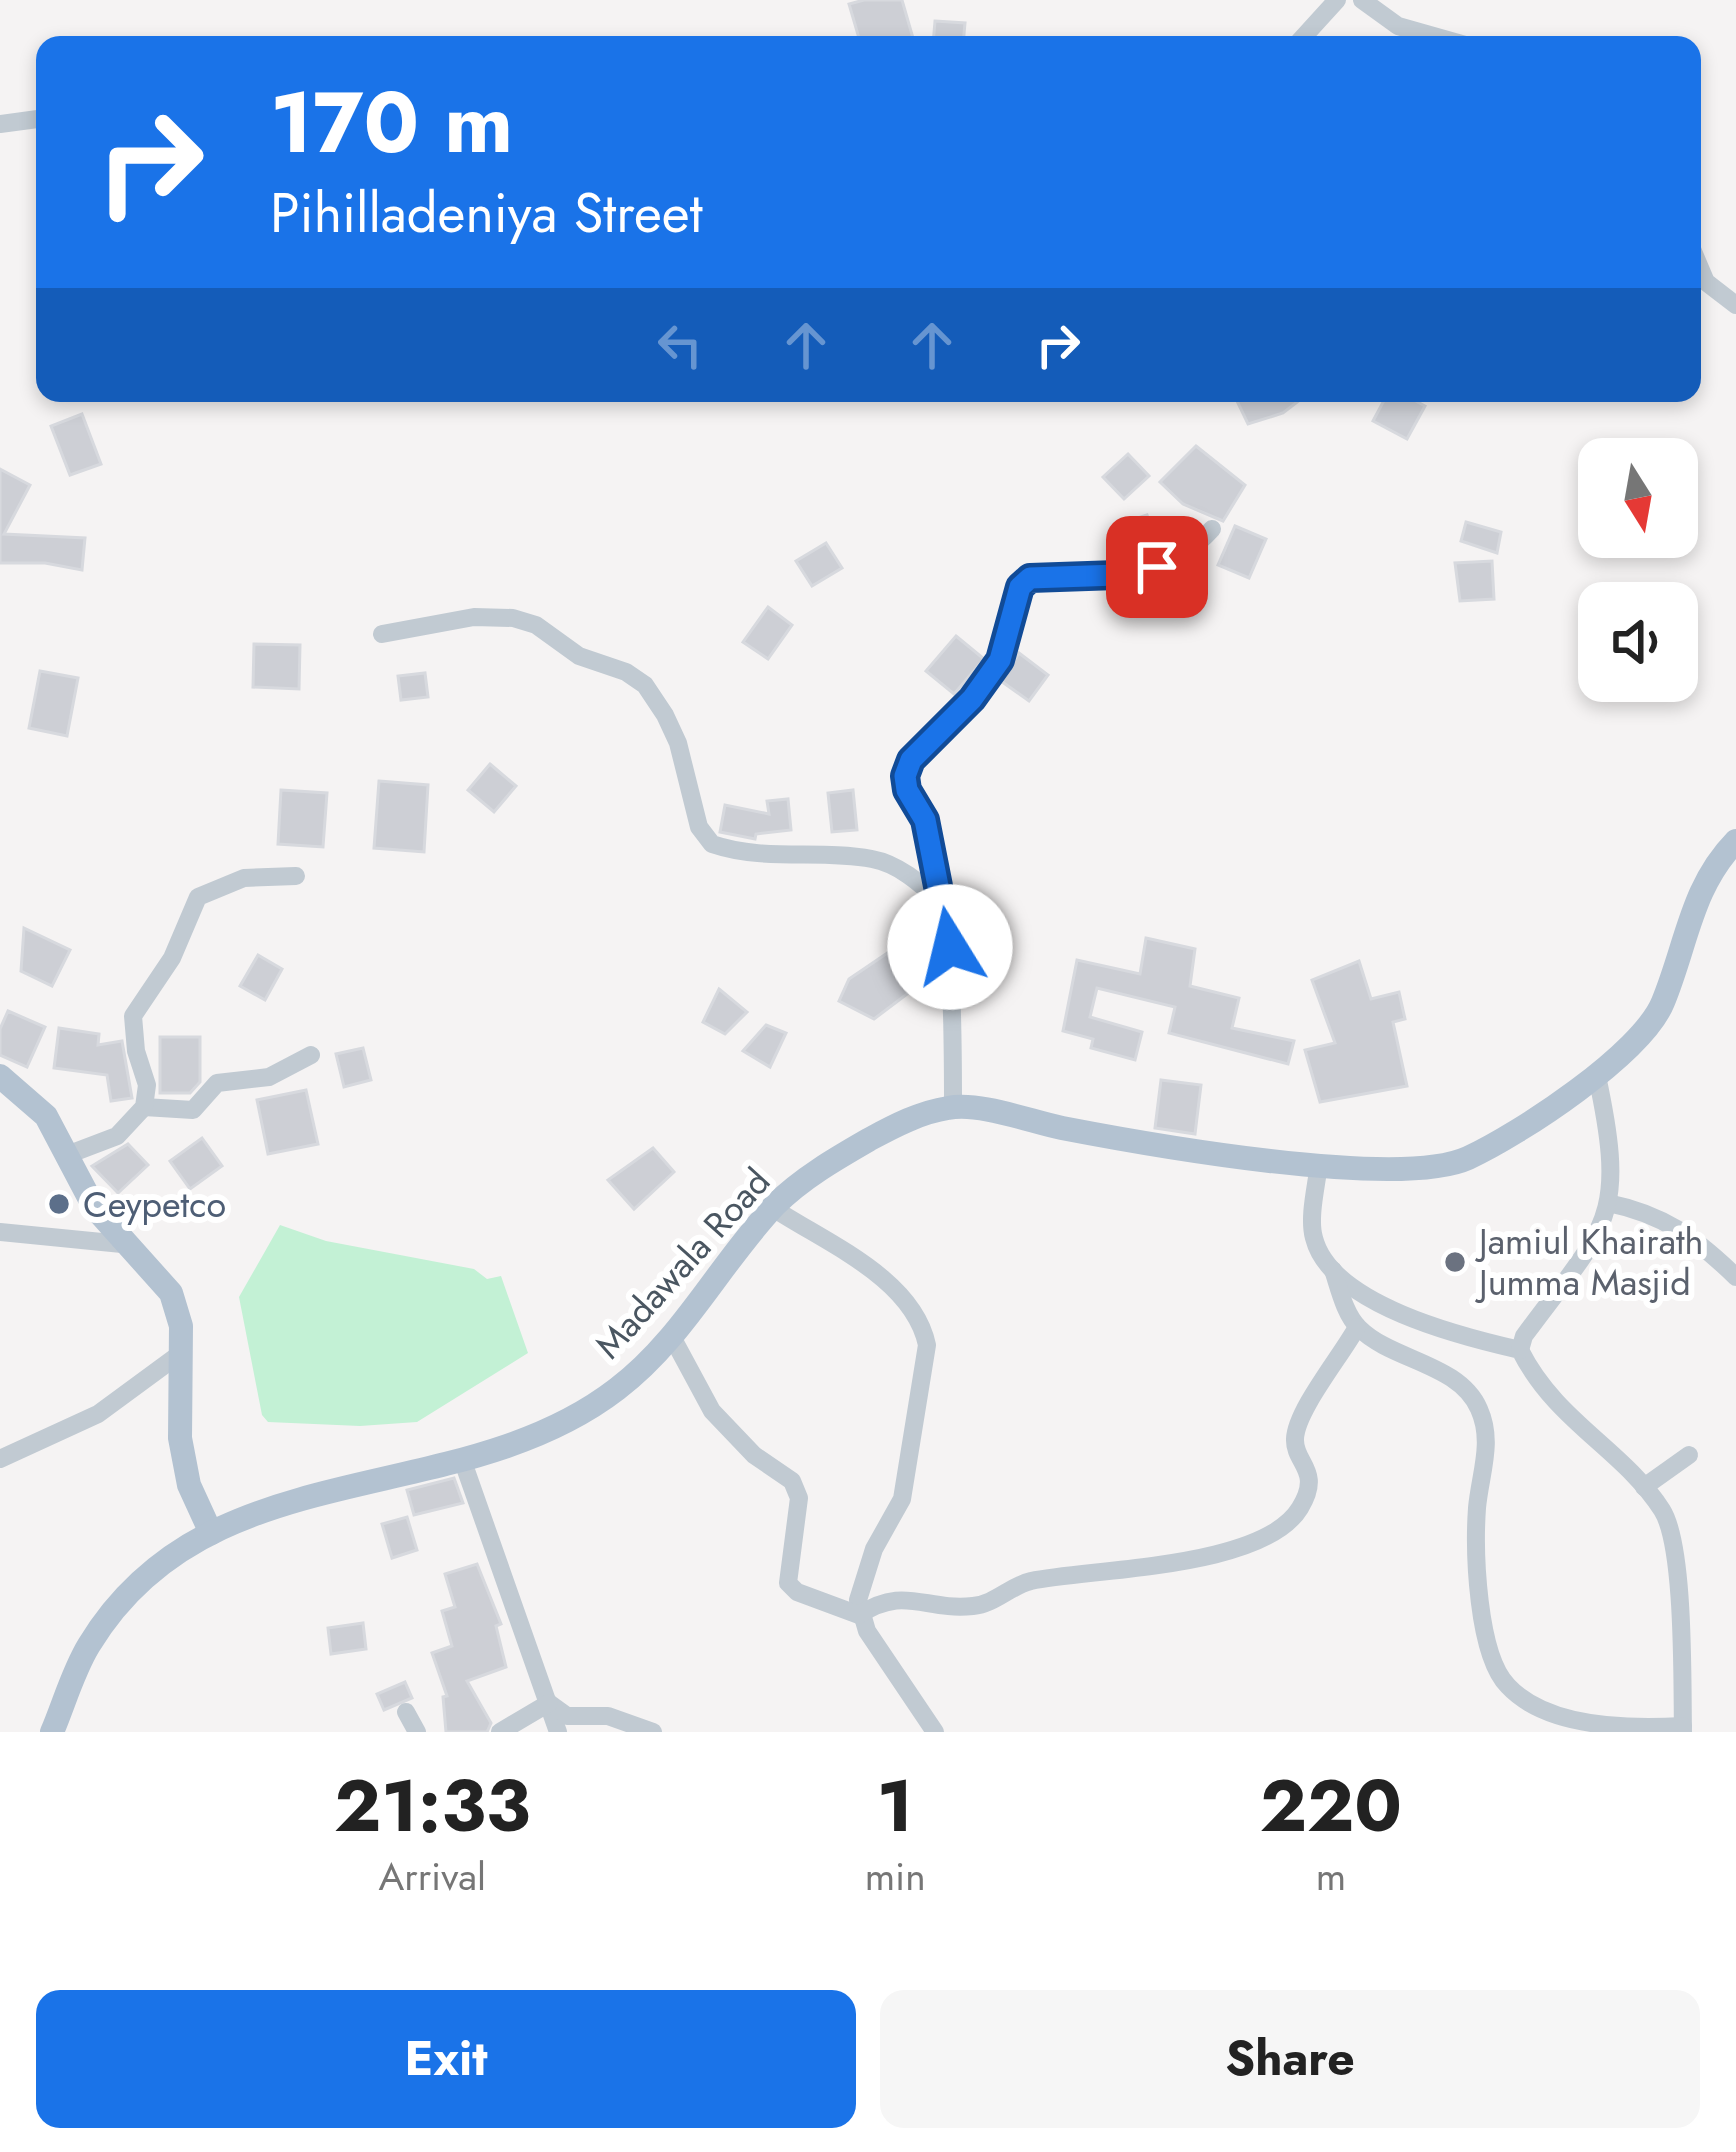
<!DOCTYPE html>
<style>
:root{--surface:#fff;--page:#f6f6f6;--text:#222;--muted:#767676;--accent:#1a73e8}
body{margin:0;font-family:Jost,sans-serif;background:var(--page);color:var(--text);height:100vh;display:flex;flex-direction:column;font-size:45px;white-space:nowrap}
*{box-sizing:border-box;margin:0}
p{font-size:39px;color:var(--muted)}
.icon{flex:none;width:66px;height:66px;fill:none;stroke:currentColor;stroke-width:2;stroke-linecap:round;stroke-linejoin:round}
.map{position:relative;height:1732px;overflow:hidden}
.sheet{display:flex;flex-direction:column;background:var(--surface);flex:1}
.sheet>*{flex:none}
.hud{position:absolute;left:36px;top:36px;width:1665px;height:366px;border-radius:24px;box-shadow:0 6px 18px #0003;background:#1a73e8;color:#fff;overflow:hidden}
.needle{width:78px;rotate:169deg}
.buttons{position:absolute;left:1578px;top:438px;display:grid;gap:24px}
.buttons a{display:grid;place-items:center;width:120px;height:120px;border-radius:24px;background:var(--surface);box-shadow:0 6px 18px #0003;font-size:60px}
.pin{position:absolute;display:grid;place-items:center;width:102px;height:102px;color:#fff;margin:-51px;border-radius:24px;box-shadow:0 6px 18px #0006}
.me{position:absolute;width:132px;margin:-66px;rotate:351deg;stroke-linejoin:round;filter:drop-shadow(0 0 9px #0008)}
.turn{display:flex;align-items:center;gap:42px;height:252px;padding:0 36px;font-size:54px}
.turn .icon{width:156px;height:156px;stroke-width:2.5}
.turn b{display:block;font-size:84px;line-height:102px}
.lanes{display:flex;align-items:center;height:114px;padding:0 36px;background:#0003;justify-content:center;gap:60px;direction:ltr}
.lanes .off{opacity:.35}
.eta{display:flex;justify-content:space-evenly;align-items:center;height:204px;text-align:center}
.eta b{font-size:72px;font-weight:700;line-height:84px}
.action{display:flex;gap:24px;margin-top:auto;padding:24px 36px}
.action a{flex:1;height:138px;border-radius:24px;background:var(--accent);color:#fff;font-size:48px;font-weight:700;line-height:138px;text-align:center}
.action a+a{background:var(--page);color:var(--text)}
.map>svg:first-child{display:block}
.green{fill:#c3f1d5}
.building{fill:#cdcfd5;stroke:#d7d9de;stroke-width:3}
.lines{fill:none;stroke-linecap:round;stroke-linejoin:round}
.minor{stroke:#c1cad2;stroke-width:18}
.major{stroke:#b3c2d1;stroke-width:24}
.route-casing{stroke:#114b97;stroke-width:30}
.route{stroke:#1a73e8;stroke-width:21}
.service-dot{fill:#5c6f8a;stroke:#fff;stroke-width:4.5}
.worship-dot{fill:#6b7280;stroke:#fff;stroke-width:4.5}
.labels{text-anchor:middle;dominant-baseline:central;stroke-width:12;stroke-linejoin:round;paint-order:stroke}
.service-label{font-size:36px;fill:#4e5e75;stroke:#fff;text-anchor:start}
.worship-label{font-size:36px;fill:#5b616d;stroke:#fff;text-anchor:start}
.street-label{font-size:36px;fill:#4a5661;stroke:#fff}
</style>
<div class="map">
<svg width="1736" height="1732" viewBox="0 0 1736 1732">
<rect width="100%" height="100%" fill="#f5f3f3"/>
<!-- green -->
<path class="green" d="M280,1225l46,16 148,28 13,10 14,-3 27,77 -111,69 -57,4 -92,-4 -6,-7 -23,-118z"/>
<!-- building -->
<g class="building">
<path d="M864,0h38l13,45h-54l-12,-41z"/>
<path d="M935,21l30,2 -2,22h-30z"/>
<path d="M1254,393h55l-26,20 -35,11 -11,-23z"/>
<path d="M1388,393h13l24,13 -18,33 -34,-18z"/>
<path d="M82,414l19,50 -31,11 -19,-49z"/>
<path d="M1196,446l49,39 -22,36 -40,-17 -23,-22z"/>
<path d="M1128,454l21,22 -25,23 -21,-22z"/>
<path d="M0,469l30,16 -26,49 81,4 -3,32 -37,-7h-45z"/>
<path d="M1147,515l12,36 -24,6 -12,-34z"/>
<path d="M1466,522l35,10 -4,21 -36,-12z"/>
<path d="M1235,526l31,13 -17,39 -31,-13z"/>
<path d="M826,543l16,25 -30,18 -16,-25z"/>
<path d="M1492,561l2,38 -34,2 -5,-38z"/>
<path d="M768,607l24,18 -24,34 -25,-17z"/>
<path d="M956,636l28,23 -30,35 -28,-23z"/>
<path d="M254,644l46,1 -1,44 -46,-2z"/>
<path d="M1019,653l29,22 -19,26 -28,-20z"/>
<path d="M40,671l38,7 -11,58 -38,-8z"/>
<path d="M425,673l3,24 -27,3 -3,-24z"/>
<path d="M490,764l26,22 -22,26 -26,-22z"/>
<path d="M379,781l49,4 -4,67 -50,-4z"/>
<path d="M281,790l46,3 -4,54 -45,-3z"/>
<path d="M853,790l4,40 -25,2 -4,-39z"/>
<path d="M788,799l3,31 -35,4 -1,5 -35,-7 5,-27 44,9 -2,-13z"/>
<path d="M24,928l46,22 -18,36 -31,-15z"/>
<path d="M1146,938l49,11 -5,37 49,12 -7,30 62,13 -6,23 -119,-31 6,-26 -78,-19 -7,29 52,15 -7,28 -44,-12 2,-9 -30,-8 14,-71 63,14z"/>
<path d="M889,952l22,39 -37,28 -35,-18 10,-22z"/>
<path d="M258,955l24,14 -17,31 -25,-14z"/>
<path d="M1359,961l12,38 28,-7 6,27 -12,3 14,64 -87,16 -15,-52 30,-7 -23,-63z"/>
<path d="M719,989l28,23 -22,22 -22,-12z"/>
<path d="M8,1011l37,16 -18,40 -27,-12v-26z"/>
<path d="M766,1025l20,8 -16,34 -27,-16z"/>
<path d="M59,1028l40,6 -1,11 24,-4 10,57 -21,3 -4,-26 -53,-7z"/>
<path d="M160,1037h40v45l-10,11h-30z"/>
<path d="M363,1048l8,32 -27,7 -8,-33z"/>
<path d="M1161,1080l40,5 -6,49 -40,-6z"/>
<path d="M306,1090l12,54 -50,10 -11,-54z"/>
<path d="M202,1138l20,28 -32,23 -20,-28z"/>
<path d="M128,1144l20,21 -30,28 -26,-27z"/>
<path d="M653,1148l21,24 -40,37 -26,-29z"/>
<path d="M454,1478l9,25 -49,12 -7,-25z"/>
<path d="M407,1517l10,33 -25,8 -10,-34z"/>
<path d="M477,1564l24,60 -5,2 10,41 -39,14 24,42 -4,9h-41l-3,-35 4,-1 -15,-43 20,-7 -10,-35 13,-4 -10,-33z"/>
<path d="M363,1623l3,26 -35,5 -3,-26z"/>
<path d="M405,1682l7,16 -28,12 -7,-16z"/>
</g>
<g class="lines">
<!-- minor -->
<g class="minor">
<path d="M1362,0l36,26 67,19"/>
<path d="M1296,45l41,-45"/>
<path d="M0,124l45,-6"/>
<path d="M1692,249l14,33 30,23"/>
<path d="M382,634l92,-17 39,1 23,7 43,31 47,16 19,13 20,30 13,28 21,84 13,17c53,18 107,5 160,15 28,5 51,27 71,45"/>
<path d="M953,1106c0,-86 0,-171 -20,-255 -5,-21 -30,-60 -27,-77 5,-30 74,-78 92,-112 15,-26 9,-63 32,-84 72,-12 126,13 182,-49"/>
<path d="M144,1107l49,3 24,-27 52,-6 42,-22"/>
<path d="M67,1155l50,-19 27,-29 3,-22 -11,-34 -3,-35 39,-58 26,-61 46,-19 52,-2"/>
<path d="M1319,1163c-2,21 -11,54 -5,75 17,67 149,99 206,112 36,72 103,99 142,160 23,36 20,175 21,222"/>
<path d="M1608,1203c55,11 88,35 128,74"/>
<path d="M773,1208c53,35 140,70 154,137l-25,154 -28,50 -16,51 9,31 68,101"/>
<path d="M0,1232l122,12"/>
<path d="M1333,1270c6,18 12,45 26,58 33,33 100,35 120,81 15,33 1,65 -2,99 -3,43 0,147 31,178 39,42 123,43 175,40"/>
<path d="M671,1335l41,76 42,44 38,26 7,17 -11,85 9,9 62,23c46,-30 65,-4 114,-9 22,-2 37,-20 58,-25 62,-13 232,-12 269,-73 23,-38 -6,-44 -5,-69 1,-29 47,-84 62,-112"/>
<path d="M1520,1350l4,-14c82,-111 104,-115 73,-260"/>
<path d="M0,1459l98,-45 83,-61"/>
<path d="M462,1459l96,273"/>
<path d="M1644,1487l45,-32"/>
<path d="M549,1703l18,13h41l45,16"/>
<path d="M406,1712l11,20"/>
<path d="M500,1732l49,-29"/>
</g>
<!-- major -->
<g class="major">
<path d="M0,1076l46,40 48,91 77,86 10,33 -1,112 9,47 22,48"/>
<path d="M52,1732c12,-28 21,-61 37,-87 119,-197 367,-132 528,-256 65,-49 103,-126 158,-184 27,-27 62,-47 95,-66 24,-13 51,-27 78,-31 32,-6 81,13 114,20 83,16 336,62 406,30 52,-24 174,-104 195,-156 24,-58 28,-115 73,-161"/>
</g>
</g>
<g class="lines">
<defs>
<path id="route" d="M950,947l-25,-127 -18,-30 -2,-14 6,-16 61,-61 28,-39 20,-73 10,-9 87,-3 40,-8"/>
</defs>
<!-- route casing -->
<use href="#route" class="route-casing"/>
<!-- route -->
<use href="#route" class="route"/>
</g>
<!-- markers -->
<circle class="service-dot" cx="59" cy="1204" r="12"/>
<circle class="worship-dot" cx="1455" cy="1262" r="12"/>
<g class="labels">
<!-- service labels -->
<g class="service-label">
<text x="83" y="1204">Ceypetco</text>
</g>
<!-- worship labels -->
<g class="worship-label">
<text x="1479" y="1241">Jamiul Khairath<tspan x="1479" dy="41">Jumma Masjid</tspan></text>
</g>
<!-- street labels -->
<g class="street-label">
<text transform="translate(682 1263) rotate(-48)">Madawala Road</text>
</g>
</g>
</svg>
<div class="buttons">
<a><svg class="needle" viewBox="-14 -14 28 28"><path d="M0-13l5 13h-10z" fill="#e53935"/><path d="M0 13l5-13h-10z" fill="#767676"/></svg></a>
<a><svg class="icon" aria-label="sound" viewBox="0 0 24 24"><path d="M4 9h4l5-4v14l-5-4H4zM17 9q2 3 0 6"/></svg></a>
</div>
<div class="pin" style="left:1157px;top:567px;background:#d93025"><svg class="icon" aria-label="arrive" viewBox="0 0 24 24"><path d="M6 21V4h12l-3 4 3 4H6"/></svg></div>
<svg class="me" style="left:950px;top:947px" viewBox="-20 -20 40 40"><circle r="19" fill="#fff"/><path d="M0-13L10 11 0 6-10 11z" fill="#1a73e8"/></svg>
<div class="hud">
<div class="turn"><svg class="icon" aria-label="right" viewBox="0 0 24 24"><path d="M7 20v-9h11M14 6l5 5-5 5"/></svg><div><b>170 m</b>Pihilladeniya Street</div></div>
<div class="lanes"><svg class="icon off" aria-label="left" viewBox="0 0 24 24"><path d="M17 20v-9H6M10 6l-5 5 5 5"/></svg><svg class="icon off" aria-label="ahead" viewBox="0 0 24 24"><path d="M12 20V5M6 11l6-6 6 6"/></svg><svg class="icon off" aria-label="ahead" viewBox="0 0 24 24"><path d="M12 20V5M6 11l6-6 6 6"/></svg><svg class="icon" aria-label="right" viewBox="0 0 24 24"><path d="M7 20v-9h11M14 6l5 5-5 5"/></svg></div>
</div>
</div>
<section class="sheet">
<div class="eta">
<div><b>21:33</b><p>Arrival</p></div>
<div><b>1</b><p>min</p></div>
<div><b>220</b><p>m</p></div>
</div>
<div class="action"><a>Exit</a><a>Share</a></div>
</section>
